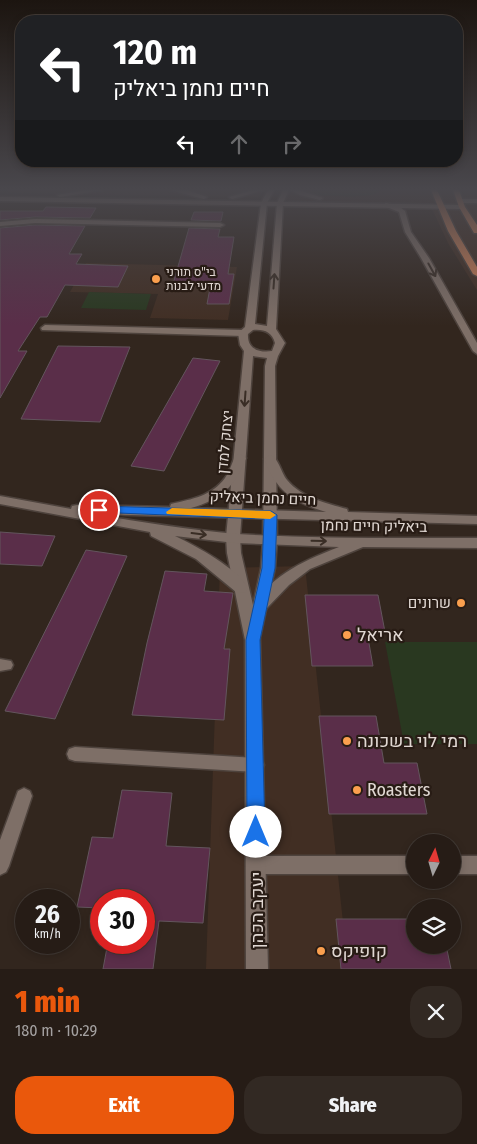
<!DOCTYPE html>
<meta charset="utf-8">
<style>
:root{--surface:#261c16;--page:#322923;--text:#f1f3f6;--muted:#a4a1a1;--line:#423a35;--accent:#ea580c}
body{margin:0;font-family:"Fira Sans Condensed",Heebo,sans-serif;background:var(--page);color:var(--text);height:100vh;display:flex;flex-direction:column;font-size:19px;white-space:nowrap}
*{box-sizing:border-box;margin:0}
p{font-size:16px;color:var(--muted)}
.icon{flex:none;width:28px;height:28px;fill:none;stroke:currentColor;stroke-width:2;stroke-linecap:round;stroke-linejoin:round}
.map{position:relative;height:969px;overflow:hidden}
.drawer{display:flex;flex-direction:column;background:var(--surface);flex:1}
.drawer>*{flex:none}
.top-card{position:absolute;left:15px;top:15px;width:448px;height:152px;border-radius:20px;box-shadow:0 2px 8px #0003,0 0 0 1px var(--line);background:#202124;color:#fff;overflow:hidden}
.needle{width:32px;rotate:5deg}
.controls{position:absolute;left:406px;top:834px;display:grid;gap:10px}
.controls a{display:grid;place-items:center;width:55px;height:55px;border-radius:50%;background:var(--surface);box-shadow:0 2px 8px #0003,0 0 0 1px var(--line);font-size:25px}
.speed{position:absolute;left:15px;top:889px;display:flex;gap:10px;font-size:25px;font-weight:700;text-align:center}
.speed>*{display:grid;place-content:center;width:65px;height:65px;border-radius:50%;background:var(--surface);box-shadow:0 2px 8px #0003,0 0 0 1px var(--line);line-height:1}
.speed small{font-size:12px;font-weight:400}
.speed .limit{border:8px solid #d22;background:#fff;color:#111}
.pin{position:absolute;display:grid;place-items:center;width:42px;height:42px;color:#fff;margin:-21px;border:2px solid #fff;border-radius:50%;box-shadow:0 1px 5px #0007}
.me{position:absolute;width:55px;margin:-28px;rotate:0deg;stroke-linejoin:round;filter:drop-shadow(0 0 4px #0008)}
.turn{display:flex;align-items:center;gap:18px;height:105px;padding:0 15px;font-size:22px}
.turn .icon{width:65px;height:65px;stroke-width:2.5}
.turn b{display:block;font-size:35px;line-height:42px}
.lanes{display:flex;align-items:center;height:48px;padding:0 15px;background:#0003;justify-content:center;gap:25px;direction:ltr}
.lanes .off{opacity:.35}
.round{display:grid;place-items:center;flex:none;width:52px;height:52px;border-radius:20px;background:var(--page)}
.overview{display:flex;align-items:center;justify-content:space-between;height:85px;padding:0 15px}
h1{font-size:30px;font-weight:800;line-height:38px;color:var(--accent)}
.button{display:flex;gap:10px;margin-top:auto;padding:10px 15px}
.button a{flex:1;height:58px;border-radius:20px;background:var(--accent);color:#fff;font-size:20px;font-weight:800;line-height:58px;text-align:center}
.button a+a{background:var(--page);color:var(--text)}
.map>svg:first-child{display:block}
.built{fill:#412e23}
.green{fill:#293820}
.building{fill:#5a2e49;stroke:#63555d}
.lines{fill:none;stroke-linecap:round;stroke-linejoin:round}
.lane-casing{stroke:#4e433d;stroke-width:3}
.street-casing{stroke:#4e433d;stroke-width:3}
.secondary-casing{stroke:#4e433d;stroke-width:3}
.primary-casing{stroke:#4e433d;stroke-width:3}
.lane{fill:#7e6f67;fill-rule:evenodd}
.street{fill:#7e6f67;fill-rule:evenodd}
.secondary{fill:#7e6f67;fill-rule:evenodd}
.primary{fill:#ca7e56;fill-rule:evenodd}
.oneway{stroke:#392d25}
.route{fill:#1a73e8;stroke:#114b97}
.slow{fill:#f59e0b}
.poi-dot{fill:#fa9f4e;stroke:#281c15;stroke-width:2}
.labels{text-anchor:middle;dominant-baseline:central;stroke-width:4.5;stroke-linejoin:round;paint-order:stroke}
.far-poi-label{font-size:12px;fill:#e1d8d3;stroke:#281c15;text-anchor:start}
.street-label{font-size:15px;fill:#e1d8d3;stroke:#281c15}
.poi-label{font-size:15px;fill:#e1d8d3;stroke:#281c15;text-anchor:end}
.near-poi-label{font-size:18px;fill:#e1d8d3;stroke:#281c15;text-anchor:start}
.near-street-label{font-size:18px;fill:#e1d8d3;stroke:#281c15}
</style>
<div class="map">
<svg width="477" height="969" viewBox="0 0 477 969">
<rect width="100%" height="100%" fill="#32261e"/>
<!-- built -->
<g class="built">
<path d="M4,190h260l-5,7 -240,-4z"/>
<path d="M290,190h187v100l-29,-47 -16,-34 -151,-4z"/>
<path d="M86,263l151,4 -9,53 -78,-2 8,-24 -88,-2z"/>
<path d="M305,566l43,403h-142l14,-401z"/>
</g>
<!-- green -->
<g class="green">
<path d="M312,190h69c-9,11 -56,5 -71,5z"/>
<path d="M89,292l62,2 -5,16 -65,-2z"/>
<path d="M385,642h92v102h-73z"/>
</g>
<!-- building -->
<g class="building">
<path d="M46,207l50,1 -6,10 -55,-1 -35,3v-9h43z"/>
<path d="M194,212h29l-2,9 -30,-1z"/>
<path d="M35,225l50,1 -16,28h13l-6,10 52,2 -10,21 -53,-2 -18,32h-7l-22,34h9l-27,47v-170z"/>
<path d="M189,228l31,1 -2,8h16l-6,37h6l-5,30h-22l3,-16h-8l1,-4h-30z"/>
<path d="M58,346l72,1 -30,75 -79,-3z"/>
<path d="M193,358l27,3 -56,110 -33,-5z"/>
<path d="M0,532l55,4 -13,30 -42,-2z"/>
<path d="M86,550l41,6 -72,163 -50,-8z"/>
<path d="M165,571l42,3 -3,17 29,2 -9,56h6l-6,71 -92,-5 15,-72z"/>
<path d="M305,595h73l7,37h-18l6,34h-61z"/>
<path d="M319,716h57l8,47h33l10,51h-98z"/>
<path d="M122,790l50,3 -6,53 44,2 -7,75 -44,-2 -6,48h-50l5,-27h36v-42h-43v8l-24,-1 15,-70 21,1z"/>
<path d="M336,919h79v26h31l5,24h-110z"/>
</g>
<g class="lines">
<defs>
<g id="lane">
<path d="M86,190h17l-43,7 -3,-2z"/>
<path d="M170,190h17l20,7 -3,2z"/>
<path d="M477,199v4h-17l-3,-2 3,-2z"/>
<path d="M386,203l14,4 5,4 6,21 18,26 48,85v11l-4,-3 -52,-93 -16,-26 -6,-20 -15,-6 -1,-1z"/>
<path d="M45,325l198,5 4,3 -4,3 -201,-6 -1,-2z"/>
<path d="M75,747l181,11 6,2 2,5 -2,5 -6,2 -181,-11 -6,-2 -2,-5 2,-5z"/>
<path d="M24,788l6,3 2,5 -23,70 -3,6 -6,3v-35l18,-49z"/>
<path d="M256,856h159v18h-159l-6,-3 -3,-6 3,-6z"/>
<rect x="452" y="856" width="25" height="18"/>
</g>
<g id="street">
<path d="M268,190h6l-7,13 -12,121 12,2 10,-123 6,-13h6l-6,13 -7,126 9,14 -7,13 -3,10 2,174 -2,28 -15,70 8,331h-22l-1,-329 -18,-87 -1,-16 18,-186 -4,-6 -2,-12 7,-6 16,-124zM253,330c11,-1 19,2 22,13l-3,8c-13,2 -25,-2 -24,-17zM253,356l14,2 -2,8 -2,174 -2,28 -8,37 -12,-52 -1,-16z"/>
<path d="M35,219l185,4 4,2 -4,2 -185,-4 -35,3v-4z"/>
<path d="M0,659l11,2 2,4 -2,4 -11,2z"/>
</g>
<g id="secondary">
<path d="M253,190h11l-32,9 -3,-2z"/>
<path d="M290,190h8l25,8 -3,2 -20,-5z"/>
<path d="M0,197l462,8 3,2 -3,2 -462,-8z"/>
<path d="M240,454l6,4c-10,28 -26,42 -55,50l135,4c-33,-10 -49,-20 -62,-53l6,-4c9,3 11,18 17,25 15,18 39,23 60,29l1,3 129,4v8l-384,-10c48,8 96,16 144,20 80,5 160,4 240,4v10l-114,-1 -53,22 -21,16 -23,24 -5,1 -5,-1 -2,-4c18,-31 54,-46 85,-58l-104,-4 -60,-7c21,10 62,32 73,52l-2,4 -5,1 -5,-1 -40,-33 -45,-23 -1,-4 -150,-28v-8l71,13 1,-3 5,-1 93,2 1,-3c21,-5 41,-8 54,-26 5,-7 7,-16 11,-23z"/>
</g>
<g id="primary">
<path d="M431,190h6l19,41 21,36v9l-4,-2 -25,-43z"/>
<path d="M453,190h6l6,17 12,18v8h-3l-15,-26z"/>
</g>
</defs>
<!-- lane casing -->
<use href="#lane" class="lane-casing"/>
<!-- street casing -->
<use href="#street" class="street-casing"/>
<!-- secondary casing -->
<use href="#secondary" class="secondary-casing"/>
<!-- primary casing -->
<use href="#primary" class="primary-casing"/>
<!-- lane -->
<use href="#lane" class="lane"/>
<!-- street -->
<use href="#street" class="street"/>
<!-- secondary -->
<use href="#secondary" class="secondary"/>
<!-- primary -->
<use href="#primary" class="primary"/>
</g>
<!-- one-way arrows -->
<defs><path id="oneway-shaft" d="M-6 0H5M1.5-3L5.5 0L1.5 3" fill="none" stroke-width="1.6" stroke-linecap="round" stroke-linejoin="round" transform="scale(1.25)"/></defs>
<g class="oneway">
<use href="#oneway-shaft" transform="translate(432 270) rotate(61)"/>
<use href="#oneway-shaft" transform="translate(274 281) rotate(-86)"/>
<use href="#oneway-shaft" transform="translate(245 399) rotate(94)"/>
<use href="#oneway-shaft" transform="translate(199 534) rotate(7)"/>
<use href="#oneway-shaft" transform="translate(319 541) rotate(1)"/>
</g>
<!-- sky -->
<linearGradient id="sky" x2="0" y2="1"><stop stop-color="#1c1510"/><stop offset="0.58" stop-color="#49474c"/><stop offset="1" stop-color="#49474c" stop-opacity="0"/></linearGradient>
<rect width="477" height="326" fill="url(#sky)"/>
<!-- route -->
<path class="route" d="M99,506l172,5 6,4 -2,53 -15,72 5,192 -3,6 -6,2 -6,-2 -3,-6 -1,-192 16,-72 2,-49 -170,-7 -1,-2 1,-3z"/>
<!-- slow -->
<path class="slow" d="M172,508l98,3 6,4 -6,4 -103,-5 -1,-2z"/>
<!-- markers -->
<g class="poi-dot">
<circle cx="156" cy="279" r="5"/>
<circle cx="461" cy="603" r="5"/>
<circle cx="347" cy="635" r="5"/>
<circle cx="347" cy="741" r="5"/>
<circle cx="357" cy="790" r="5"/>
<circle cx="321" cy="951" r="5"/>
</g>
<g class="labels">
<!-- far-poi labels -->
<g class="far-poi-label">
<text x="166" y="272">בי"ס תורני<tspan x="166" dy="14">מדעי לבנות</tspan></text>
</g>
<!-- street labels -->
<g class="street-label">
<text transform="translate(225 442) rotate(-85)">יצחק למדן</text>
<text transform="translate(263 498) rotate(2)">חיים נחמן ביאליק</text>
<text transform="translate(374 526) rotate(1)">ביאליק חיים נחמן</text>
</g>
<!-- poi labels -->
<g class="poi-label">
<text x="451" y="603">שרונים</text>
</g>
<!-- near-poi labels -->
<g class="near-poi-label">
<text x="357" y="635">אריאל</text>
<text x="357" y="741">רמי לוי בשכונה</text>
<text x="367" y="790">Roasters</text>
<text x="331" y="951">קופיקס</text>
</g>
<!-- near-street labels -->
<g class="near-street-label">
<text transform="translate(257 910) rotate(-90)">יעקב הכהן</text>
</g>
</g>
</svg>
<div class="controls">
<a><svg class="needle" viewBox="-14 -14 28 28"><path d="M0-13l5 13h-10z" fill="#e53935"/><path d="M0 13l5-13h-10z" fill="#a4a1a1"/></svg></a>
<a><svg class="icon" aria-label="layers" viewBox="0 0 24 24"><path d="M12 4l9 5-9 5-9-5zM3 14l9 5 9-5"/></svg></a>
</div>
<div class="speed"><div>26<small>km/h</small></div><div class="limit">30</div></div>
<div class="pin" style="left:99px;top:510px;background:#d93025"><svg class="icon" aria-label="arrive" viewBox="0 0 24 24"><path d="M6 21V4h12l-3 4 3 4H6"/></svg></div>
<svg class="me" style="left:256px;top:832px" viewBox="-20 -20 40 40"><circle r="19" fill="#fff"/><path d="M0-13L10 11 0 6-10 11z" fill="#1a73e8"/></svg>
<div class="top-card">
<div class="turn"><svg class="icon" aria-label="left" viewBox="0 0 24 24"><path d="M17 20v-9H6M10 6l-5 5 5 5"/></svg><div><b>120 m</b>חיים נחמן ביאליק</div></div>
<div class="lanes"><svg class="icon" aria-label="left" viewBox="0 0 24 24"><path d="M17 20v-9H6M10 6l-5 5 5 5"/></svg><svg class="icon off" aria-label="ahead" viewBox="0 0 24 24"><path d="M12 20V5M6 11l6-6 6 6"/></svg><svg class="icon off" aria-label="right" viewBox="0 0 24 24"><path d="M7 20v-9h11M14 6l5 5-5 5"/></svg></div>
</div>
</div>
<section class="drawer">
<div class="overview"><div><h1>1 min</h1><p>180 m · 10:29</p></div><a class="round"><svg class="icon" aria-label="close" viewBox="0 0 24 24"><path d="M6 6l12 12M18 6L6 18"/></svg></a></div>
<div class="button"><a>Exit</a><a>Share</a></div>
</section>
